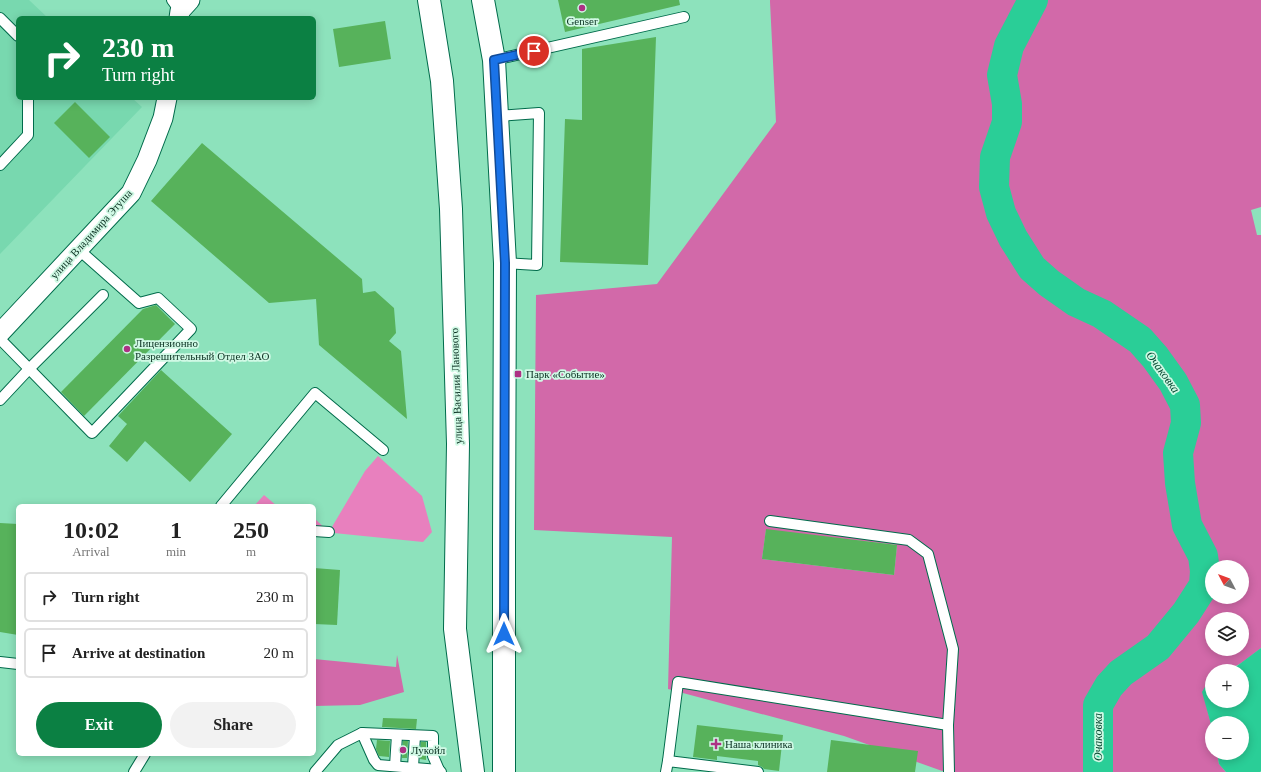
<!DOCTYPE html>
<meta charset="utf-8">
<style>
:root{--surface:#fff;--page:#f2f2f2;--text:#222;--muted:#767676;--line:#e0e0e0;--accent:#0b8043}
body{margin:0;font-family:"Times New Roman",serif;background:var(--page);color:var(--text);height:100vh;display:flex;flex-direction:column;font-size:15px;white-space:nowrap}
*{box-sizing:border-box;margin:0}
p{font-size:13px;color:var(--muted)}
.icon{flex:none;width:22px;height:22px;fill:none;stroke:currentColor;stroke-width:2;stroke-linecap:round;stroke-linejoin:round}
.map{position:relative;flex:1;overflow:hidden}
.panel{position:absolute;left:16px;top:504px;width:300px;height:252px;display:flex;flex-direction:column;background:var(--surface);border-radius:6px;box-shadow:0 2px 10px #0003}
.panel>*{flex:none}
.banner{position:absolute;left:16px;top:16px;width:300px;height:84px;border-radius:6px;box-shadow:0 2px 10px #0003;background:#0b8043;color:#fff;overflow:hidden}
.needle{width:26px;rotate:311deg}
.tools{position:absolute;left:1205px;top:560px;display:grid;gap:8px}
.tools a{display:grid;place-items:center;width:44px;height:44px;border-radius:50%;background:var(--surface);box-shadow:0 2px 10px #0003;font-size:20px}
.pin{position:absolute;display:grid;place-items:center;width:34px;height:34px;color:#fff;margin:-17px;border:2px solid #fff;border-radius:50%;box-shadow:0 1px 4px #0007}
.me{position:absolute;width:44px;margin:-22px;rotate:0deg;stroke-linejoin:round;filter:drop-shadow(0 0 3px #0008)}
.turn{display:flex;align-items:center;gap:14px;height:84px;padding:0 20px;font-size:18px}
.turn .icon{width:52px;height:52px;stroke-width:2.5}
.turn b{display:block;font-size:28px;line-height:34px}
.eta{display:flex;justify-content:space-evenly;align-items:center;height:68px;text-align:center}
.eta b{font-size:24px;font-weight:600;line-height:28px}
.cta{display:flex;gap:8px;margin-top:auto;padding:8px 20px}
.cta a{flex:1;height:46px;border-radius:24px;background:var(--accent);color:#fff;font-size:16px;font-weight:600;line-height:46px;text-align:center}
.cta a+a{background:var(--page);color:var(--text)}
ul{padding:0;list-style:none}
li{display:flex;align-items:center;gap:12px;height:50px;margin:0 8px 6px;padding:0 12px;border:2px solid var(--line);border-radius:6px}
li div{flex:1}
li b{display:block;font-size:15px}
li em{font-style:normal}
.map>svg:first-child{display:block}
.built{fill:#78d8af}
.green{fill:#e880be}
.forest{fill:#d269a9;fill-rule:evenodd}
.water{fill:#2ace97}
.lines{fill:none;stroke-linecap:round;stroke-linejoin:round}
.river{stroke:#2ace97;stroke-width:30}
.building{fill:#57b25b}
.service-casing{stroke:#006b4b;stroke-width:12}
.minor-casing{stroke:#006b4b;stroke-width:21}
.tertiary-casing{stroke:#006b4b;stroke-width:24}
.service{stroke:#fff;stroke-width:10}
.minor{stroke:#fff;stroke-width:19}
.tertiary{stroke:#fff;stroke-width:22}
.route-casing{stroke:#114b97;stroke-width:10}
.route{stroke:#1a73e8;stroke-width:7}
.poi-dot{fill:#ad3284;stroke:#d0f9e5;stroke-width:1.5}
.labels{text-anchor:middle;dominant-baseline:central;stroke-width:3.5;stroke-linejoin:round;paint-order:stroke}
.poi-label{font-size:11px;fill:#0c3223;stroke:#d0f9e5;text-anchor:start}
.street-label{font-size:11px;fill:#0c3223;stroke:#d0f9e5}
.water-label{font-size:12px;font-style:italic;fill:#0b4b35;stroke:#d0f9e5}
</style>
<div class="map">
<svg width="1261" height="772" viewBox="0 0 1261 772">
<rect width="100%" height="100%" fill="#8de2bc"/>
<!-- built -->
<path class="built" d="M0,0h29l19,18h-30v80h114l10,9 -142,147z"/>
<!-- green -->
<g class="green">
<path d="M378,456l44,40 10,36 -9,10 -109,-11v-13l15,14 36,-61z"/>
<path d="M264,495l13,11h-23z"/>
</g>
<!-- forest -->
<g class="forest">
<path d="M770,0h491v207l-10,3 6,25h4v413c-17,13 -26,23 -49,23v4l-9,17 9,36v25h5l2,11 7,8h-281l-101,-36 -176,-47 4,-152 -138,-7 2,-235 121,-11 119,-162 -6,-120zM766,530l131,15 -3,30 -132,-16zM1212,567h30v30h-30zM1212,619h30v30h-30z"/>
<path d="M397,655l7,37 -44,13 -46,1v-47l82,8z"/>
</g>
<!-- water -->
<path class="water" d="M1261,648v123l-1,1h-34l-7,-8 -2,-11h25v-30h-30v5l-10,-36 10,-17v26h30v-30h-18l13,-5z"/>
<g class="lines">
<!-- river -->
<path class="river" d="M1033,0l-24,46 -7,29 5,29v18l-12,35 -1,30 7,26 12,25 19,30 17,15 27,19 26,12 38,26 15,17 18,25 12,23 1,18 -8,30 2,30 7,42 16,31 2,15 -1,14 -18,28 -28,34 -37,26 -12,13 -11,19v67"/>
</g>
<!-- building -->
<g class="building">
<path d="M558,0h121l1,5 -115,27z"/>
<path d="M385,21l6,38 -52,8 -6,-38z"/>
<path d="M656,37l-8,228 -88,-3 5,-143 17,1v-71z"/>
<path d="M75,102l35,35 -21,21 -35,-35z"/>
<path d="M202,143l160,136 1,14 12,-2 19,17 2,25 -7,8 12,10 6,68 -88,-74 -3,-46 -47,4 -118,-102z"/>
<path d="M156,305l19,19 -91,92 -23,-24 82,-83z"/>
<path d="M161,370l71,64 -42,48 -45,-41 -18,21 -18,-16 18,-22 -9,-8z"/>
<path d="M0,523l18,1v111l-18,-3z"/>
<path d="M766,529l131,16 -3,30 -132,-16z"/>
<path d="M314,568l26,2 -3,55 -23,-1z"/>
<path d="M383,718l34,1 -1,10 -34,-2z"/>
<path d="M697,725l86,10 -4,36 -15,-2 -2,-2 -4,-2v-4l-41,-5v4l-24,-3z"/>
<path d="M377,740l13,1 -1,16 -10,-1 -3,-7z"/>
<path d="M831,740l87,11 -3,21h-88z"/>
<path d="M403,741h5l-1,17h-5z"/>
<path d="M421,742h5v18l-6,-1z"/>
</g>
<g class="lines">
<defs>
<g id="service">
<path d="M172,0l8,11"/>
<path d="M0,18l18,18"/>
<path d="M494,60l190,-43"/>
<path d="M498,116l41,-3 -2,152 -32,-2"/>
<path d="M0,165l28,-30v-37"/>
<path d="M0,339l92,94 99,-104 -33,-31 -19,5 -61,-54"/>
<path d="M0,400l29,-31 74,-74"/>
<path d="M221,506l94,-113 68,57"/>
<path d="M770,521l139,19 19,14 25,95 -5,76 1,47"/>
<path d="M314,531l15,1"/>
<path d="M0,662l18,2"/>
<path d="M362,733l71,3v20l6,14"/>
<path d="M668,761l10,-79 270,43"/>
<path d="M395,766l2,-31"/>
<path d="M413,767l2,-31"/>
<path d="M134,772l11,-18"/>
<path d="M315,772l23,-27 24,-12 12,27 4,5 61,5 2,2"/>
<path d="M666,772l2,-11 90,11"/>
</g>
<g id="minor">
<path d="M179,18l1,-7 10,-11"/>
<path d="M0,333l131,-140 16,-33 16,-42 4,-20"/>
</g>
<g id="tertiary">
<path d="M429,0l13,81 9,128 7,235 -3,185 18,143"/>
<path d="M483,0l11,60 11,203 -1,279v230"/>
</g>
</defs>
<!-- service casing -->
<use href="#service" class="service-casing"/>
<!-- minor casing -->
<use href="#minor" class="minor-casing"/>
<!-- tertiary casing -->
<use href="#tertiary" class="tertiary-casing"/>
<!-- service -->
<use href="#service" class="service"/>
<!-- minor -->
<use href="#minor" class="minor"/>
<!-- tertiary -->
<use href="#tertiary" class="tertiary"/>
</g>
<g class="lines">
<defs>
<path id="route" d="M504,634l1,-371 -11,-203 40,-9"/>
</defs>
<!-- route casing -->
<use href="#route" class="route-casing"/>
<!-- route -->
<use href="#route" class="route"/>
</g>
<!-- markers -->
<g class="poi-dot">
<circle cx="582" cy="8" r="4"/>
<circle cx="127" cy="349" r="4"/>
<rect x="514" y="370" width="8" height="8" rx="2"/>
<path d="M714 738h4v4h4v4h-4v4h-4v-4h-4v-4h4z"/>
<circle cx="403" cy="750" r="4"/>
</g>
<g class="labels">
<!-- poi labels -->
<g class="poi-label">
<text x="582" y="21" text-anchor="middle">Genser</text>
<text x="135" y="343">Лицензионно<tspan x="135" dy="13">Разрешительный Отдел ЗАО</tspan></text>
<text x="526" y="374">Парк «Событие»</text>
<text x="725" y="744">Наша клиника</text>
<text x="411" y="750">Лукойл</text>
</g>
<!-- street labels -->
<g class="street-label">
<text transform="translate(91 234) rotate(-48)">улица Владимира Этуша</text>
<text transform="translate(456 386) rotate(-92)">улица Василия Ланового</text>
</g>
<!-- water labels -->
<g class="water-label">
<text transform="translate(1163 372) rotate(54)">Очаковка</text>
<text transform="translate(1098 737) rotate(-90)">Очаковка</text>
</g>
</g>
</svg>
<div class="tools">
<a><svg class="needle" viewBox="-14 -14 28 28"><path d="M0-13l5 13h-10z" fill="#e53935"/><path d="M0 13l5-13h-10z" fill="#767676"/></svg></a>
<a><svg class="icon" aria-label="layers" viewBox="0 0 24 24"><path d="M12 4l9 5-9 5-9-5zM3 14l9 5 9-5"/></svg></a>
<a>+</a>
<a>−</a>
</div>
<div class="pin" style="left:534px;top:51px;background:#d93025"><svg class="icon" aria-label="arrive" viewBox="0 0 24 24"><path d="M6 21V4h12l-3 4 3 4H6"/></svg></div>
<svg class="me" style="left:504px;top:634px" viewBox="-20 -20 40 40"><path d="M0-17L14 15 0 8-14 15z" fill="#1a73e8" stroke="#fff" stroke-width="4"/></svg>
<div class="banner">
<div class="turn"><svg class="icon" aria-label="right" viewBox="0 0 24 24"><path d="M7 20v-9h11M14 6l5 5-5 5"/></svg><div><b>230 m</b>Turn right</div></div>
</div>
<section class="panel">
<div class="eta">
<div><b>10:02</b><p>Arrival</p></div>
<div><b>1</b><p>min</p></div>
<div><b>250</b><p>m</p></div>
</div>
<ul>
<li><svg class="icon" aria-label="right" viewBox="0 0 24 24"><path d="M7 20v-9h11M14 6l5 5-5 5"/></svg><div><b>Turn right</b></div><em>230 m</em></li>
<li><svg class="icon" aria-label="arrive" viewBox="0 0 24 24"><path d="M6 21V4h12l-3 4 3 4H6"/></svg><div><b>Arrive at destination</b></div><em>20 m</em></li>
</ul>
<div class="cta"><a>Exit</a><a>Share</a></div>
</section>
</div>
